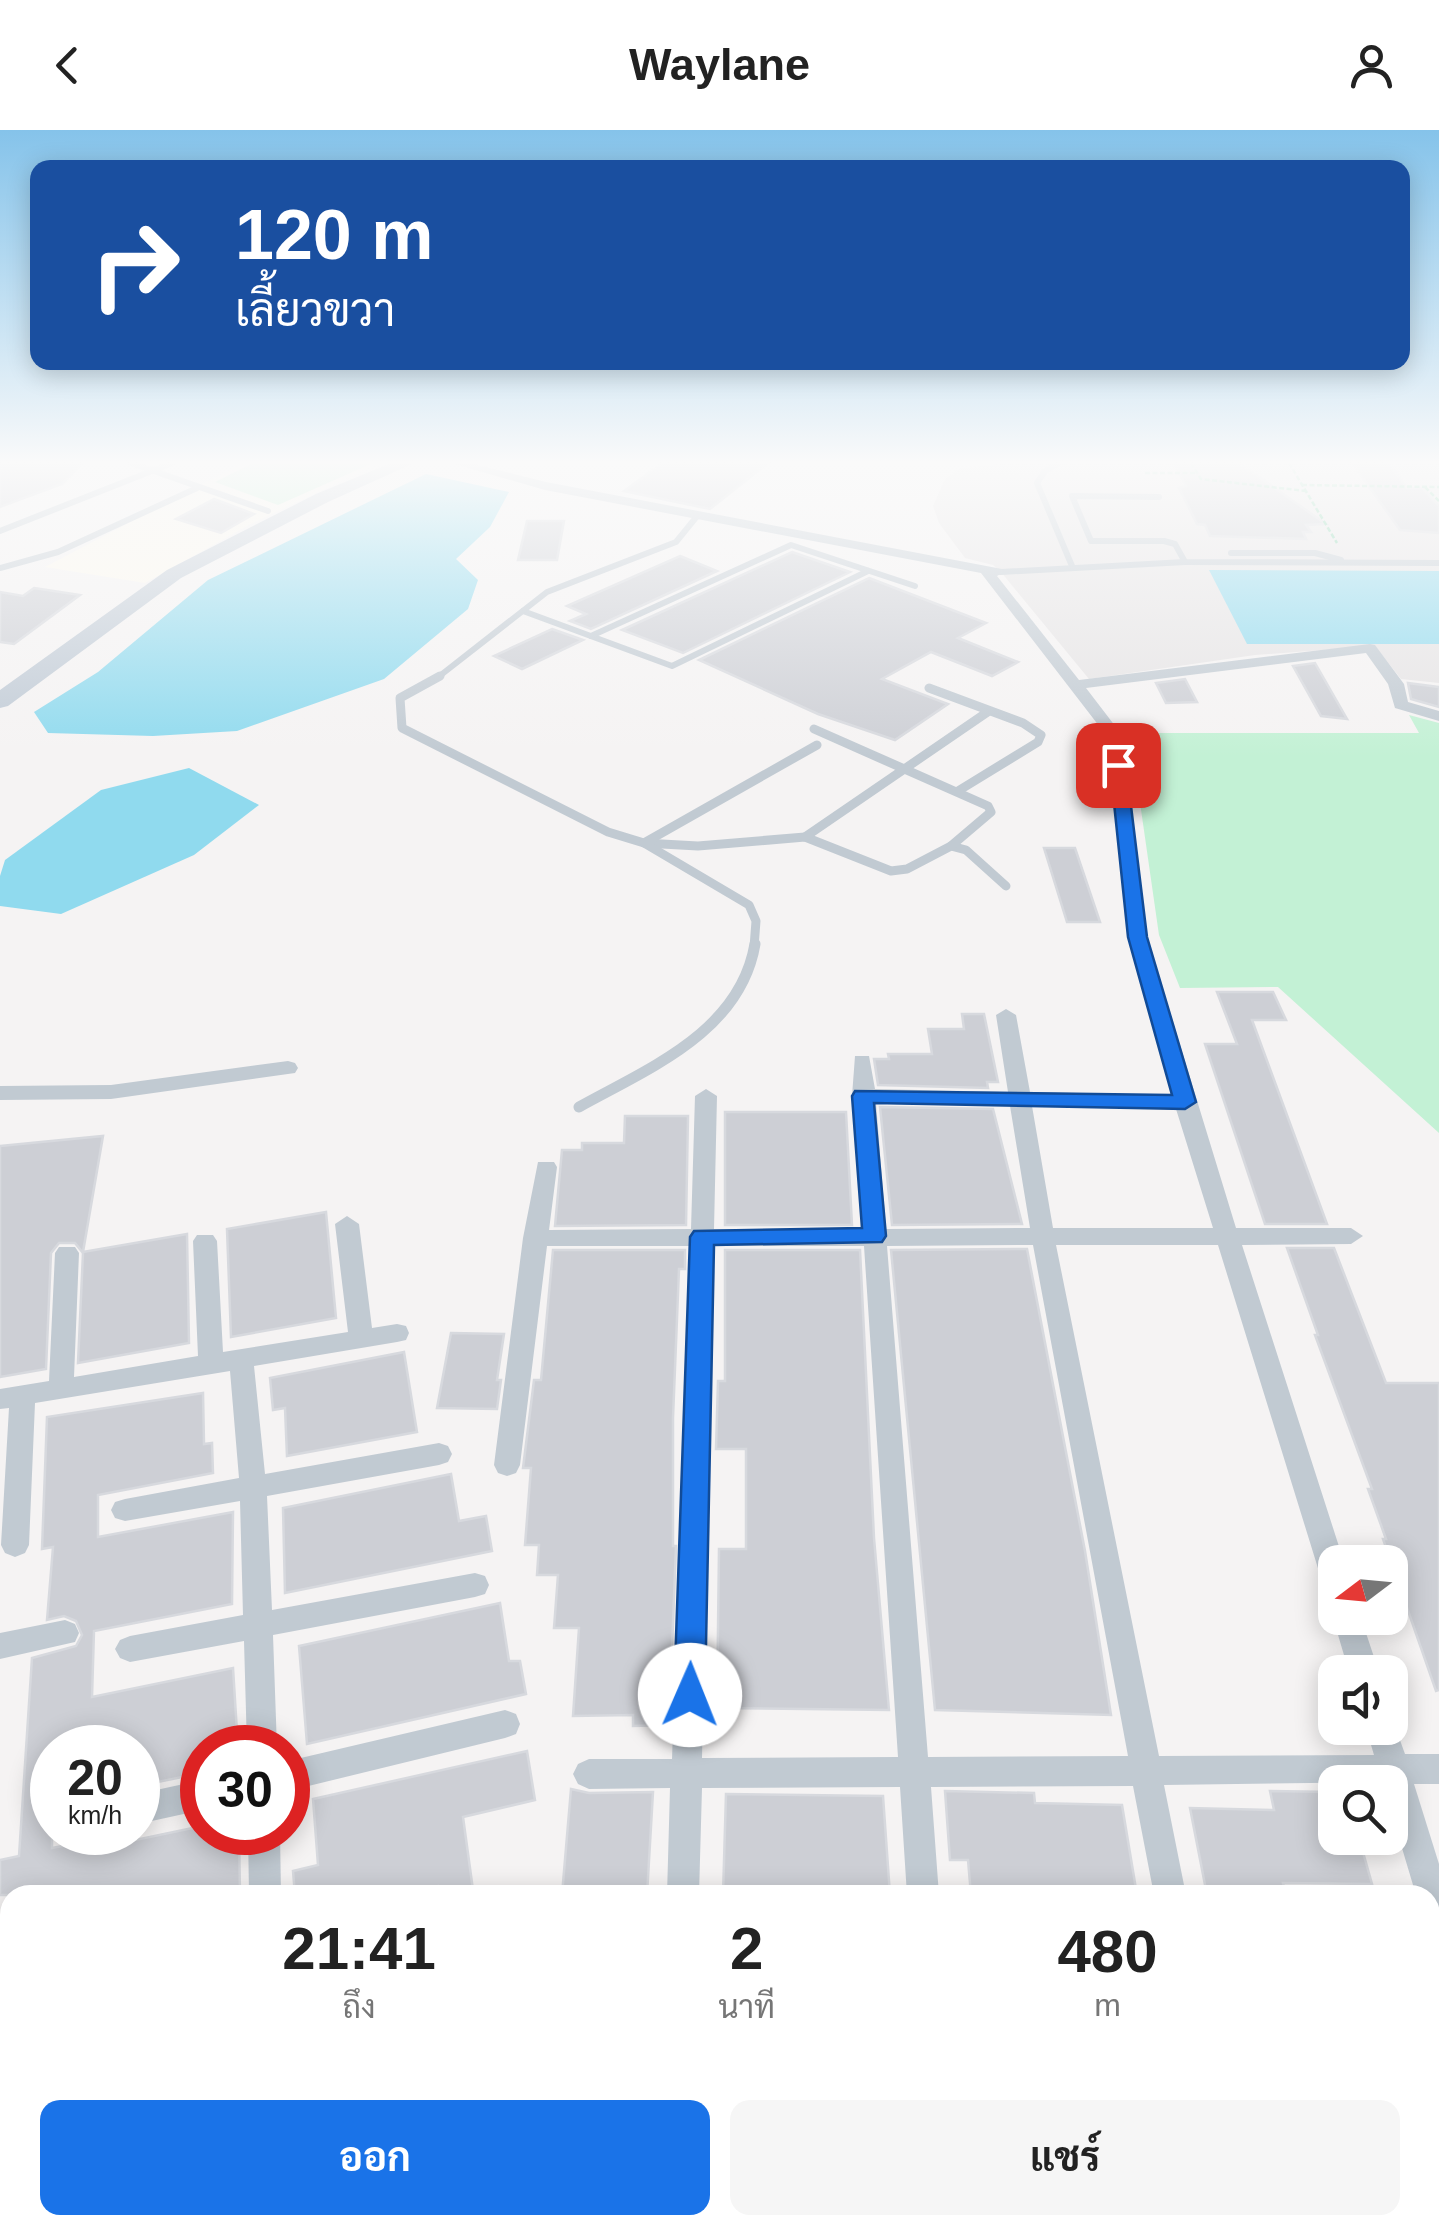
<!DOCTYPE html>
<html lang="th">
<meta charset="utf-8">
<style>
:root{--surface:#fff;--page:#f6f6f6;--text:#222;--muted:#767676;--accent:#1a73e8}
body{margin:0;font-family:Helvetica,Sarabun,sans-serif;background:var(--page);color:var(--text);height:100vh;display:flex;flex-direction:column;font-size:38px;white-space:nowrap}
*{box-sizing:border-box;margin:0}
p{font-size:32px;color:var(--muted)}
.icon{flex:none;width:55px;height:55px;fill:none;stroke:currentColor;stroke-width:2;stroke-linecap:round;stroke-linejoin:round}
.map{position:relative;flex:1;overflow:hidden}
.side{position:absolute;left:0px;top:1755px;width:1440px;height:350px;display:flex;flex-direction:column;background:var(--surface);border-radius:30px 30px 0 0;box-shadow:0 5px 25px #0003}
.side>*{flex:none}
.hud{position:absolute;left:30px;top:30px;width:1380px;height:210px;border-radius:20px;box-shadow:0 5px 25px #0003;background:#1a4fa0;color:#fff;overflow:hidden}
.needle{width:65px;rotate:254deg}
.fabs{position:absolute;left:1318px;top:1415px;display:grid;gap:20px}
.fabs a{display:grid;place-items:center;width:90px;height:90px;border-radius:20px;background:var(--surface);box-shadow:0 5px 25px #0003;font-size:50px}
.speed{position:absolute;left:30px;top:1595px;display:flex;gap:20px;font-size:50px;font-weight:700;text-align:center}
.speed>*{display:grid;place-content:center;width:130px;height:130px;border-radius:50%;background:var(--surface);box-shadow:0 5px 25px #0003;line-height:1}
.speed small{font-size:25px;font-weight:400}
.speed .limit{border:15px solid #d22;background:#fff;color:#111}
.pin{position:absolute;display:grid;place-items:center;width:85px;height:85px;color:#fff;margin:-42px;border-radius:20px;box-shadow:0 5px 15px #0006}
.me{position:absolute;width:110px;margin:-55px;rotate:1deg;stroke-linejoin:round;filter:drop-shadow(0 0 8px #0008)}
.turn{display:flex;align-items:center;gap:35px;height:210px;padding:0 40px;font-size:45px}
.turn .icon{width:130px;height:130px;stroke-width:2.5}
.turn b{display:block;font-size:70px;line-height:85px}
.eta{display:flex;justify-content:space-evenly;align-items:center;height:170px;text-align:center}
.eta b{font-size:60px;font-weight:700;line-height:70px}
.button{display:flex;gap:20px;margin-top:auto;padding:20px 40px}
.button a{flex:1;height:115px;border-radius:20px;background:var(--accent);color:#fff;font-size:40px;font-weight:700;line-height:115px;text-align:center}
.button a+a{background:var(--page);color:var(--text)}
header{display:flex;justify-content:space-between;align-items:center;height:130px;padding:0 40px;background:var(--surface);font-size:45px;font-weight:700}
.map>svg:first-child{display:block}
.commercial{fill:#fdf9ef}
.education{fill:#e6e4e5}
.green{fill:#c3f1d5}
.water{fill:#90daee}
.building{fill:#cdcfd5;stroke:#d7d9de;stroke-width:2.5}
.lines{fill:none;stroke-linecap:round;stroke-linejoin:round}
.path{stroke:#7ad0a6;stroke-width:2.5;stroke-dasharray:5 2.5;stroke-linecap:butt}
.lane-far2{stroke:#c1cad2;stroke-width:6}
.lane-far1{stroke:#c1cad2;stroke-width:9}
.lane{stroke:#c1cad2;stroke-width:11}
.street{fill:#c1cad2;fill-rule:evenodd}
.secondary{fill:#c1cbd6;fill-rule:evenodd}
.route{fill:#1a73e8;stroke:#114b97;stroke-width:2.5}
</style>
<header><svg class="icon" aria-label="back" viewBox="0 0 24 24"><path d="M15 5l-7 7 7 7"/></svg>Waylane<svg class="icon" aria-label="person" viewBox="0 0 24 24"><circle cx="12" cy="8" r="4"/><path d="M4 21q1-7 8-7t8 7"/></svg></header>
<div class="map">
<svg width="1439" height="2105" viewBox="0 0 1439 2105">
<rect width="100%" height="100%" fill="#f5f3f3"/>
<!-- commercial -->
<path class="commercial" d="M243,333h136l-130,62 -104,58 -100,-16z"/>
<!-- education -->
<path class="education" d="M1004,333h435v220l-38,-4 -26,-33 -120,9 -166,24 -88,-107 -8,-7 -28,-7 -26,-35 -6,-17 12,-27 14,-10z"/>
<!-- green -->
<g class="green">
<path d="M253,333h120l-95,42 -63,-23z"/>
<path d="M1409,585l30,8v410l-161,-146 -98,1 -21,-53 -29,-202h289z"/>
</g>
<!-- water -->
<g class="water">
<path d="M426,344l83,18 -19,35 -34,32 22,21 -10,29 -84,70 -147,52 -84,5 -105,-3 -14,-21 64,-40 110,-92z"/>
<path d="M1209,440l230,1v73h-192z"/>
<path d="M189,638l70,37 -65,50 -133,59 -61,-8v-30l5,-16 96,-70z"/>
</g>
<!-- building -->
<g class="building">
<path d="M0,333h83l-21,21 -62,23z"/>
<path d="M662,333h106l-58,46 -86,-18z"/>
<path d="M1173,333h66l87,61 -20,1 5,7h-8l3,7 -96,-3 -5,-11 -8,-1 -18,-36 7,-2z"/>
<path d="M1352,333h37l18,25h15l17,18v27l-39,-3z"/>
<path d="M214,369l40,15 -33,19 -45,-14z"/>
<path d="M527,391h37l-7,39h-39z"/>
<path d="M792,422l58,20 -167,81 -61,-23z"/>
<path d="M680,426l37,15 -126,58 -21,-8 16,-7 -19,-8z"/>
<path d="M869,448l117,45 -28,15 60,24 -26,14 -61,-24 -49,27 66,25 -53,36 -77,-26 -119,-54z"/>
<path d="M34,458l46,7 -66,49 -14,-2v-50l23,4z"/>
<path d="M552,499l31,11 -61,29 -28,-13z"/>
<path d="M1315,533l32,56 -26,-3 -28,-50z"/>
<path d="M1185,549l12,23 -31,1 -10,-20z"/>
<path d="M1408,553l31,4v20l-28,-8z"/>
<path d="M1044,718h31l25,74h-33z"/>
<path d="M1217,862h56l13,28h-34l75,204h-62l-60,-180h32z"/>
<path d="M962,884h22l14,68h-11l1,6 -110,-3 -4,-26h15l-1,-5h44l-4,-25h36z"/>
<path d="M880,977l113,2 29,115 -130,1z"/>
<path d="M725,982h121l6,113h-127z"/>
<path d="M625,986h63l-2,109 -131,1 7,-76h20v-7h42z"/>
<path d="M103,1006l-20,116 104,-18 2,109 -111,20 5,-110 -8,-10h-16l-8,10 -5,116 -46,8v-231z"/>
<path d="M326,1082l10,106 -105,19 -4,-108z"/>
<path d="M1287,1118h47l52,135h53v307l-3,1 -53,-152h3l-18,-50h4l-57,-154h3z"/>
<path d="M1027,1119l58,302 26,164 -176,-5 -44,-460z"/>
<path d="M553,1120h132v19h-6l-6,149v128h3l-7,179 -36,1v-11l-60,1 6,-88h-25l4,-53h-21l2,-30h-14l6,-77h-8l11,-88h7z"/>
<path d="M725,1120h135l14,288 15,172 -172,-2 2,-159h27v-100h-30l2,-68h7z"/>
<path d="M451,1203l53,1 -7,46h4l-4,29 -60,-1z"/>
<path d="M404,1222l13,80 -130,24 -2,-48 -12,2 -3,-32z"/>
<path d="M203,1263l1,51 8,-1 1,30 -115,22v42l135,-25 -1,92 -138,27 -2,66 141,-29 5,80h-36v25l-64,13v-38h-86v100l32,-6 -1,9 119,-25v6h37l1,63h-240v-35l19,-4 13,-198 44,-12 6,-11 -6,-14 -12,-5 -17,4 6,-73 -11,2 5,-132z"/>
<path d="M451,1344l8,47 27,-5 6,35 -207,42 -2,-85z"/>
<path d="M500,1473l9,58h11l6,33 -219,50 -8,-98z"/>
<path d="M527,1621l8,49 -72,17 10,73 -34,5 -1,-9 -35,9h-108l-2,-24 25,-6 -5,-66z"/>
<path d="M571,1659l18,4 64,-1 -6,103h-85z"/>
<path d="M945,1661l89,2 1,10 87,2 15,90h-166l-3,-35h-18z"/>
<path d="M1270,1661l65,1v46h24l13,46 -89,-1 3,12h-79l-17,-87 84,2z"/>
<path d="M726,1664l157,2 7,99h-167z"/>
</g>
<g class="lines">
<!-- path -->
<g class="path">
<path d="M1191,333l10,16 105,12"/>
<path d="M1289,333l48,80"/>
<path d="M1145,343h52"/>
<path d="M1302,355l137,2"/>
<path d="M1425,357l14,14"/>
</g>
<!-- lane-far2 -->
<g class="lane-far2">
<path d="M131,333l137,48"/>
<path d="M1059,333l-14,8 -8,12 35,83"/>
<path d="M1159,367l-87,-1 19,45h73l11,3 10,18 254,1"/>
<path d="M0,401l172,-68"/>
<path d="M1231,423h84l26,7"/>
<path d="M0,438l58,-16 139,-64"/>
<path d="M1001,442l184,-10"/>
<path d="M523,481l149,55 196,-95"/>
<path d="M591,506l200,-91 124,41"/>
<path d="M437,548l110,-86 129,-50 22,-27"/>
</g>
<!-- lane-far1 -->
<g class="lane-far1">
<path d="M440,546l-40,22 2,30 206,104 36,11 54,3 107,-9 86,34 16,-2 44,-23 15,4 40,36"/>
<path d="M929,558l94,35 18,12 -3,7 -80,49"/>
<path d="M814,599l174,77 3,6 -40,34"/>
<path d="M805,707l184,-126"/>
<path d="M754,817l2,-26 -7,-16 -105,-62 173,-98"/>
</g>
<!-- lane -->
<path class="lane" d="M579,977c70,-39 161,-75 176,-163"/>
<!-- street -->
<g class="street">
<path d="M451,333h19l76,19 456,87 2,3 -7,4 82,104 291,-36 5,1 29,39 4,18 31,9v10l-44,-13 -7,-24 -22,-31 -280,35 36,47 25,202 89,291h115l12,8 -12,8 -109,1 102,317h-9v28l-10,-3 -4,-9 -103,-333h-162l103,511 215,-1 -8,-27h24l2,-10 13,36h34v30h-25l25,80v69l-9,-4v-34h-14l-26,-87v-26l-226,3 22,110h-32l-21,-109 -202,1 8,108h-32l-7,-108 -198,1 -3,107h-32l3,-107 -81,1 -11,-5 -5,-10 5,-10 11,-5h83l18,-513h-143l-27,219 -4,8 -9,3 -9,-3 -4,-8 29,-227 15,-76h16l3,5 -8,63 142,-1 4,-133 11,-7 11,7 -3,133h149l-11,-133 3,-40h14l6,33 133,3 -12,-77 10,-6 10,6 14,77 142,3 -43,-158 -23,-202 -125,-162 -436,-83zM876,973l134,3 20,122 -144,1zM1032,976l144,3 37,119h-160zM1033,1115l95,511 -200,1 -41,-511zM713,1116h151l34,511 -196,1z"/>
<path d="M288,931l7,2 3,5 -3,5 -184,26 -111,1v-14l111,-1z"/>
<path d="M347,1086l12,8 13,104 25,-4 9,2 3,7 -3,7 -9,2 -143,24 11,108 174,-31 9,3 4,8 -4,8 -9,3 -172,31 5,114 203,-37 10,3 4,9 -4,9 -10,3 -202,38 4,113h-30l-3,-107 -114,21 -10,-4 -5,-9 5,-9 10,-4 113,-21 -3,-114 -115,20 -10,-3 -4,-8 4,-8 10,-3 114,-21 -9,-107 -195,32 -6,142 -4,8 -10,4 -10,-4 -4,-8 8,-137 -9,1v-20l49,-8 6,-128 4,-6h16l4,6 -5,124 124,-21 -5,-115 4,-6h16l4,6 6,111 125,-20 -13,-108z"/>
<path d="M1335,1483v5h26l18,54h-30l-16,-54z"/>
<path d="M65,1490l10,4 4,9 -4,9 -75,17v-26z"/>
<path d="M505,1580l11,4 4,10 -4,10 -11,4 -217,53v-30z"/>
<path d="M202,1650v30l-64,14v-30z"/>
<path d="M248,1702h32l1,63h-32z"/>
<path d="M10,1800v34l-10,2v-34z"/>
<path d="M10,2005v36l-10,2v-36z"/>
<path d="M236,2095h38l-1,10h-38z"/>
<rect x="652" y="2095" width="38" height="10"/>
<path d="M930,2095h38l1,10h-38z"/>
<path d="M1211,2095h38l1,10h-38z"/>
</g>
<!-- secondary -->
<path class="secondary" d="M391,333h23l-86,39 -147,76 -173,128 -8,2v-18l167,-120 149,-76z"/>
</g>
<!-- sky -->
<linearGradient id="sky" x2="0" y2="1"><stop stop-color="#85c3ea"/><stop offset="0.53" stop-color="#fafafa"/><stop offset="1" stop-color="#fafafa" stop-opacity="0"/></linearGradient>
<rect width="1439" height="627" fill="url(#sky)"/>
<!-- route -->
<path class="route" d="M1118,630l8,5 21,172 49,165 -11,7 -311,-6 12,133 -4,6 -168,3 -9,450 -5,10 -10,4 -11,-4 -5,-10 16,-458 4,-6 168,-3 -10,-132 3,-5 317,4 -44,-158 -18,-172z"/>
</svg>
<div class="fabs">
<a><svg class="needle" viewBox="-14 -14 28 28"><path d="M0-13l5 13h-10z" fill="#e53935"/><path d="M0 13l5-13h-10z" fill="#767676"/></svg></a>
<a><svg class="icon" aria-label="sound" viewBox="0 0 24 24"><path d="M4 9h4l5-4v14l-5-4H4zM17 9q2 3 0 6"/></svg></a>
<a><svg class="icon" aria-label="search" viewBox="0 0 24 24"><circle cx="10" cy="10" r="6"/><path d="M15 15l6 6"/></svg></a>
</div>
<div class="speed"><div>20<small>km/h</small></div><div class="limit">30</div></div>
<div class="pin" style="left:1118px;top:635px;background:#d93025"><svg class="icon" aria-label="arrive" viewBox="0 0 24 24"><path d="M6 21V4h12l-3 4 3 4H6"/></svg></div>
<svg class="me" style="left:690px;top:1565px" viewBox="-20 -20 40 40"><circle r="19" fill="#fff"/><path d="M0-13L10 11 0 6-10 11z" fill="#1a73e8"/></svg>
<div class="hud">
<div class="turn"><svg class="icon" aria-label="right" viewBox="0 0 24 24"><path d="M7 20v-9h11M14 6l5 5-5 5"/></svg><div><b>120 m</b>เลี้ยวขวา</div></div>
</div>
<section class="side">
<div class="eta">
<div><b>21:41</b><p>ถึง</p></div>
<div><b>2</b><p>นาที</p></div>
<div><b>480</b><p>m</p></div>
</div>
<div class="button"><a>ออก</a><a>แชร์</a></div>
</section>
</div>
